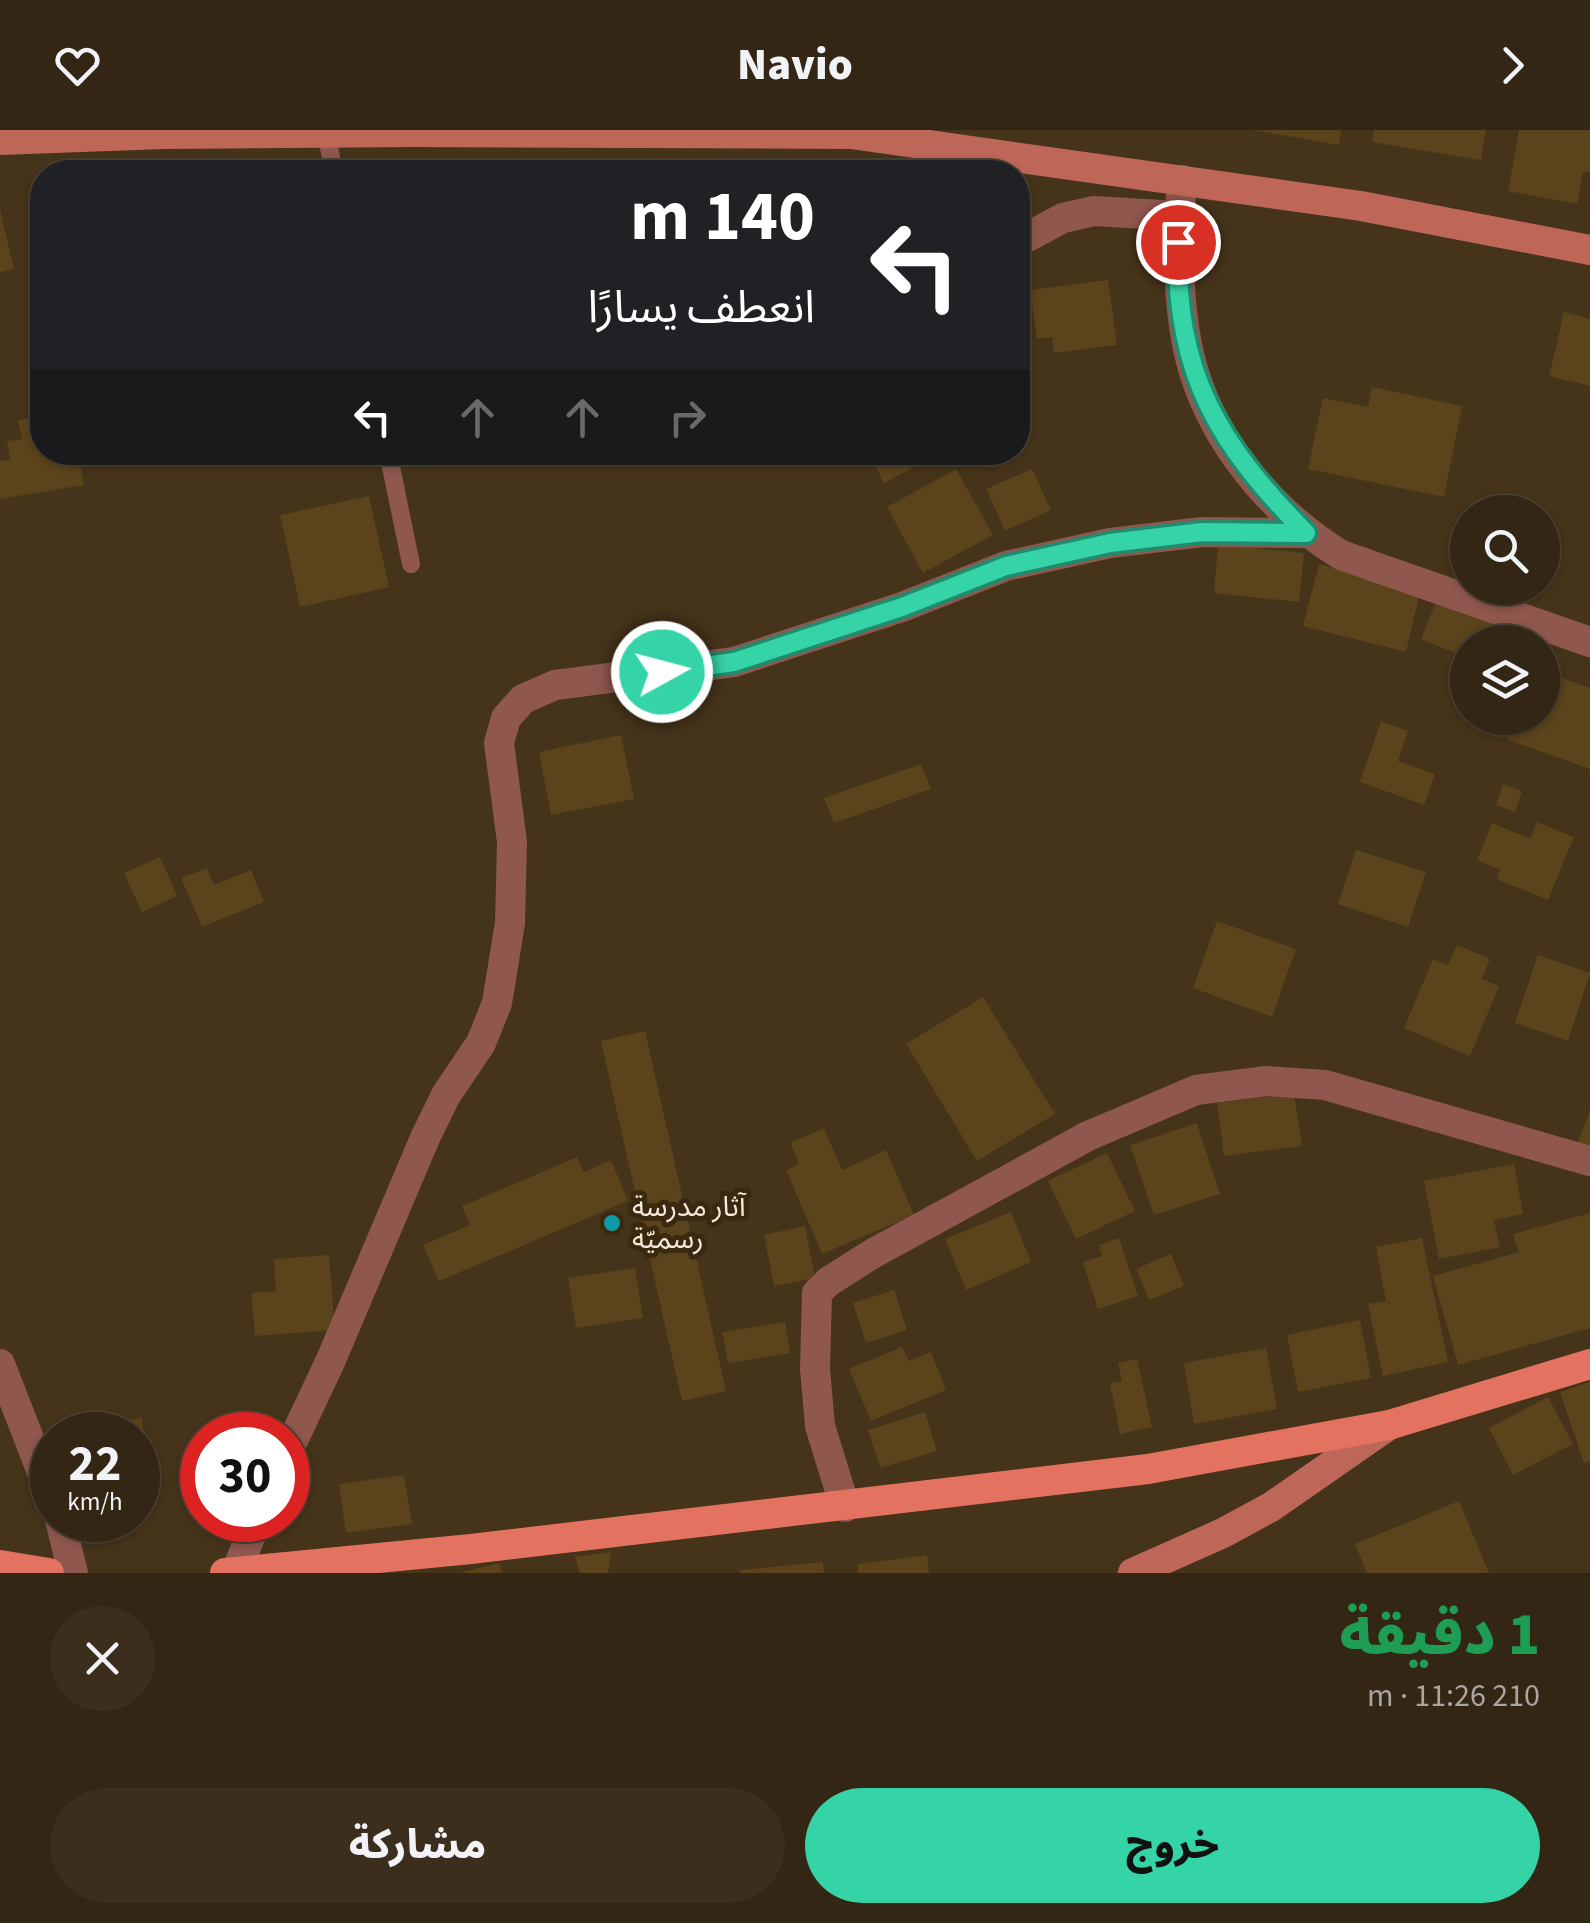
<!DOCTYPE html>
<html lang="ar">
<meta charset="utf-8">
<style>
:root{--surface:#342614;--page:#3c2e1d;--text:#f1f3f6;--muted:#a9a5a0;--line:#4e4334;--accent:#35d4a7}
body{margin:0;font-family:"Source Sans 3","Noto Sans Arabic",sans-serif;background:var(--page);color:var(--text);direction:rtl;height:100vh;display:flex;flex-direction:column;font-size:38px;white-space:nowrap}
*{box-sizing:border-box;margin:0}
p{font-size:32px;color:var(--muted)}
.icon{flex:none;width:55px;height:55px;fill:none;stroke:currentColor;stroke-width:2;stroke-linecap:round;stroke-linejoin:round}
.map{position:relative;height:1443px;overflow:hidden;direction:ltr}
.details{display:flex;flex-direction:column;background:var(--surface);flex:1}
.details>*{flex:none}
.guide{position:absolute;left:30px;top:30px;width:1000px;height:305px;border-radius:40px;box-shadow:0 2px 8px #0004,0 0 0 2px var(--line);direction:rtl;background:#202124;color:#fff;overflow:hidden}
.tools{position:absolute;left:1450px;top:365px;display:grid;gap:20px}
.tools a{display:grid;place-items:center;width:110px;height:110px;border-radius:50%;background:var(--surface);box-shadow:0 2px 8px #0004,0 0 0 2px var(--line);font-size:50px}
.speed{position:absolute;left:30px;top:1282px;display:flex;gap:20px;font-size:50px;font-weight:700;text-align:center}
.speed>*{display:grid;place-content:center;width:130px;height:130px;border-radius:50%;background:var(--surface);box-shadow:0 2px 8px #0004,0 0 0 2px var(--line);line-height:1}
.speed small{font-size:25px;font-weight:400}
.speed .limit{border:15px solid #d22;background:#fff;color:#111}
.pin{position:absolute;display:grid;place-items:center;width:85px;height:85px;color:#fff;margin:-42px;border:5px solid #fff;border-radius:50%;box-shadow:0 2px 10px #0007}
.me{position:absolute;width:110px;margin:-55px;rotate:83deg;stroke-linejoin:round;filter:drop-shadow(0 0 8px #0008)}
.turn{display:flex;align-items:center;gap:35px;height:210px;padding:0 50px;font-size:45px}
.turn .icon{width:130px;height:130px;stroke-width:2.5}
.turn b{display:block;font-size:70px;line-height:85px}
.lanes{display:flex;align-items:center;height:95px;padding:0 50px;background:#0003;justify-content:center;gap:50px;direction:ltr}
.lanes .off{opacity:.35}
.round{display:grid;place-items:center;flex:none;width:105px;height:105px;border-radius:52px;background:var(--page)}
.head{display:flex;align-items:center;justify-content:space-between;height:170px;padding:0 50px}
h1{font-size:60px;font-weight:800;line-height:75px;color:#1e9e55}
.primary-button{display:flex;gap:20px;margin-top:auto;padding:20px 50px}
.primary-button a{flex:1;height:115px;border-radius:60px;background:var(--accent);color:#111;font-size:40px;font-weight:800;line-height:115px;text-align:center}
.primary-button a+a{background:var(--page);color:var(--text)}
header{display:flex;justify-content:space-between;align-items:center;height:130px;padding:0 50px;background:var(--surface);font-size:45px;font-weight:800}
.map>svg:first-child{display:block}
.building{fill:#5b431b}
.lines{fill:none;stroke-linecap:round;stroke-linejoin:round}
.lane{stroke:#8f574e;stroke-width:18}
.street{stroke:#8f574e;stroke-width:30}
.secondary{stroke:#be6759;stroke-width:30}
.primary{stroke:#e37261;stroke-width:30}
.route-casing{stroke:#228a6d;stroke-width:25}
.route{stroke:#35d4a7;stroke-width:18}
.culture-dot{fill:#0f9aa8;stroke:#3a2810;stroke-width:4}
.labels{text-anchor:middle;dominant-baseline:central;stroke-width:10;stroke-linejoin:round;paint-order:stroke}
.poi-label{font-size:28px;fill:#f6eadc;stroke:#3a2810;text-anchor:start}
</style>
<header><svg class="icon" aria-label="forward" viewBox="0 0 24 24"><path d="M9 5l7 7-7 7"/></svg>Navio<svg class="icon" aria-label="heart" viewBox="0 0 24 24"><path d="M12 20l-8-8c-3-5 5-10 8-4 3-6 11-1 8 4z"/></svg></header>
<div class="map">
<svg width="1590" height="1443" viewBox="0 0 1590 1443">
<rect width="100%" height="100%" fill="#45331a"/>
<!-- building -->
<g class="building">
<path d="M1253,0h88l-2,15z"/>
<path d="M1374,0h112l-5,30 -109,-18z"/>
<path d="M1519,0h71v42l-7,-1 -6,33 -69,-13z"/>
<path d="M0,79l14,60 -14,3z"/>
<path d="M1108,150l9,65 -63,8 -2,-16 -15,2 -7,-49z"/>
<path d="M1564,182l26,7v67l-41,-10z"/>
<path d="M1372,257l90,19 -18,91 -136,-28 15,-71 45,9z"/>
<path d="M42,286v36h36l6,33 -84,14v-38l10,-1 -3,-19 15,-2 -4,-19z"/>
<path d="M868,322h65l2,4 -51,27z"/>
<path d="M956,339l37,66 -70,38 -36,-66z"/>
<path d="M1032,339l19,41 -46,21 -19,-42z"/>
<path d="M369,366l20,91 -89,20 -20,-92z"/>
<path d="M1218,414l86,9 -5,49 -85,-9z"/>
<path d="M1319,434l101,28 -14,60 -103,-26z"/>
<path d="M1438,467l74,27 -8,18h-36v16l-47,-19z"/>
<path d="M1542,541l48,17v81l-84,-30 8,-21h28z"/>
<path d="M1381,591l27,10 -10,30 37,13 -11,31 -64,-23z"/>
<path d="M621,605l13,64 -83,16 -12,-63z"/>
<path d="M921,634l10,25 -97,34 -10,-25z"/>
<path d="M1503,654l19,7 -7,21 -19,-7z"/>
<path d="M1537,692l37,15 -26,63 -51,-21 3,-9 -23,-10 15,-37 38,16z"/>
<path d="M1356,720l70,22 -18,55 -70,-23z"/>
<path d="M160,727l17,39 -35,16 -18,-39z"/>
<path d="M207,738l7,17 37,-15 13,32 -62,25 -21,-49z"/>
<path d="M1217,791l79,28 -24,68 -79,-29z"/>
<path d="M1457,815l33,14 -8,20 17,7 -29,70 -66,-28 29,-69 15,6z"/>
<path d="M1538,825l52,18 -22,68 -53,-18z"/>
<path d="M983,867l72,117 -78,47 -71,-117z"/>
<path d="M645,901l81,360 -44,10 -81,-360z"/>
<path d="M1294,963l8,53 -78,10 -7,-53z"/>
<path d="M1590,981v47l-16,-7z"/>
<path d="M1197,993l23,71 -66,21 -24,-70z"/>
<path d="M824,998l18,42 44,-20 28,65 -92,39 -36,-84 13,-6 -9,-21z"/>
<path d="M1107,1023l28,58 -59,28 -28,-58z"/>
<path d="M577,1027l7,15 27,-12 17,41 -189,80 -16,-36 47,-20 -8,-19z"/>
<path d="M1514,1034l9,50 -29,6 6,27 -61,12 -15,-78z"/>
<path d="M1011,1082l20,50 -65,28 -21,-51z"/>
<path d="M1590,1083v115l-132,37 -25,-89 86,-24 -6,-18z"/>
<path d="M805,1096l10,52 -41,8 -10,-51z"/>
<path d="M1119,1108l19,58 -40,13 -15,-47 19,-6 -3,-11z"/>
<path d="M1422,1108l26,124 -65,14 -15,-72 18,-3 -10,-54z"/>
<path d="M1171,1124l13,32 -35,14 -13,-31z"/>
<path d="M329,1125l6,75 -80,6 -4,-43 25,-2 -2,-32z"/>
<path d="M635,1138l8,50 -67,10 -8,-50z"/>
<path d="M894,1160l13,40 -41,13 -13,-40z"/>
<path d="M1360,1190l11,58 -73,14 -11,-57z"/>
<path d="M785,1192l5,31 -62,10 -6,-31z"/>
<path d="M902,1217l7,14 22,-9 15,38 -75,31 -22,-52z"/>
<path d="M1266,1218l11,61 -83,15 -10,-61z"/>
<path d="M1137,1229l15,68 -32,7 -10,-51 12,-2 -4,-18z"/>
<path d="M1590,1252v79l-6,2 -24,-71z"/>
<path d="M1548,1267l25,47 -60,31 -24,-47z"/>
<path d="M925,1282l12,39 -57,17 -12,-38z"/>
<path d="M142,1288l6,52 -10,1v-36h-66l-1,-9z"/>
<path d="M404,1345l8,49 -66,9 -7,-49z"/>
<path d="M1459,1371l30,72h-122l-12,-29z"/>
<path d="M611,1422l-3,21h-28l-5,-16z"/>
<path d="M927,1425l2,18h-71v-9z"/>
<path d="M823,1432l1,11h-84v-3z"/>
<path d="M499,1433l3,10h-39v-1z"/>
</g>
<g class="lines">
<!-- lane -->
<g class="lane">
<path d="M326,3l8,39"/>
<path d="M388,322l23,112"/>
</g>
<!-- street -->
<g class="street">
<path d="M1182,50c-5,63 -6,147 17,207 26,69 80,130 142,168l249,87"/>
<path d="M1018,112l45,-24 31,-7 85,5"/>
<path d="M0,1234l52,134"/>
<path d="M288,1321l42,-89 95,-224 21,-43 35,-52 16,-40 13,-80 2,-81 -13,-99 7,-25 17,-19 32,-14 179,-23 168,-55 104,-41 104,-23 92,-11 104,1"/>
<path d="M845,1377l-25,-81 -5,-57 2,-76 11,-11 44,-28 216,-118 108,-46 70,-9 59,4 265,76"/>
<path d="M60,1390l13,53"/>
<path d="M236,1442l21,-52"/>
</g>
<!-- secondary -->
<g class="secondary">
<path d="M0,10l163,-6 250,-2 438,2 510,72 229,44"/>
<path d="M1133,1443l90,-40 48,-26 118,-82"/>
</g>
<!-- primary -->
<g class="primary">
<path d="M0,1435l49,8"/>
<path d="M225,1443l246,-24 677,-80 241,-44 201,-61"/>
</g>
</g>
<g class="lines">
<defs>
<path id="route" d="M662,542l72,-10 168,-55 104,-41 104,-23 92,-11 104,1c-88,-89 -132,-161 -128,-291"/>
</defs>
<!-- route casing -->
<use href="#route" class="route-casing"/>
<!-- route -->
<use href="#route" class="route"/>
</g>
<!-- markers -->
<circle class="culture-dot" cx="612" cy="1093" r="10"/>
<g class="labels">
<!-- poi labels -->
<g class="poi-label">
<text x="632" y="1077">آثار مدرسة<tspan x="632" dy="32">رسميّة</tspan></text>
</g>
</g>
</svg>
<div class="tools">
<a><svg class="icon" aria-label="search" viewBox="0 0 24 24"><circle cx="10" cy="10" r="6"/><path d="M15 15l6 6"/></svg></a>
<a><svg class="icon" aria-label="layers" viewBox="0 0 24 24"><path d="M12 4l9 5-9 5-9-5zM3 14l9 5 9-5"/></svg></a>
</div>
<div class="speed"><div>22<small>km/h</small></div><div class="limit">30</div></div>
<div class="pin" style="left:1178px;top:112px;background:#d93025"><svg class="icon" aria-label="arrive" viewBox="0 0 24 24"><path d="M6 21V4h12l-3 4 3 4H6"/></svg></div>
<svg class="me" style="left:662px;top:542px" viewBox="-20 -20 40 40"><circle r="17" fill="#35d4a7" stroke="#fff" stroke-width="3"/><path d="M0-11L8 9 0 5-8 9z" fill="#fff"/></svg>
<div class="guide">
<div class="turn"><svg class="icon" aria-label="left" viewBox="0 0 24 24"><path d="M17 20v-9H6M10 6l-5 5 5 5"/></svg><div><b>140 m</b>انعطف يسارًا</div></div>
<div class="lanes"><svg class="icon" aria-label="left" viewBox="0 0 24 24"><path d="M17 20v-9H6M10 6l-5 5 5 5"/></svg><svg class="icon off" aria-label="ahead" viewBox="0 0 24 24"><path d="M12 20V5M6 11l6-6 6 6"/></svg><svg class="icon off" aria-label="ahead" viewBox="0 0 24 24"><path d="M12 20V5M6 11l6-6 6 6"/></svg><svg class="icon off" aria-label="right" viewBox="0 0 24 24"><path d="M7 20v-9h11M14 6l5 5-5 5"/></svg></div>
</div>
</div>
<section class="details">
<div class="head"><div><h1>1 دقيقة</h1><p>210 m · 11:26</p></div><a class="round"><svg class="icon" aria-label="close" viewBox="0 0 24 24"><path d="M6 6l12 12M18 6L6 18"/></svg></a></div>
<div class="primary-button"><a>خروج</a><a>مشاركة</a></div>
</section>
